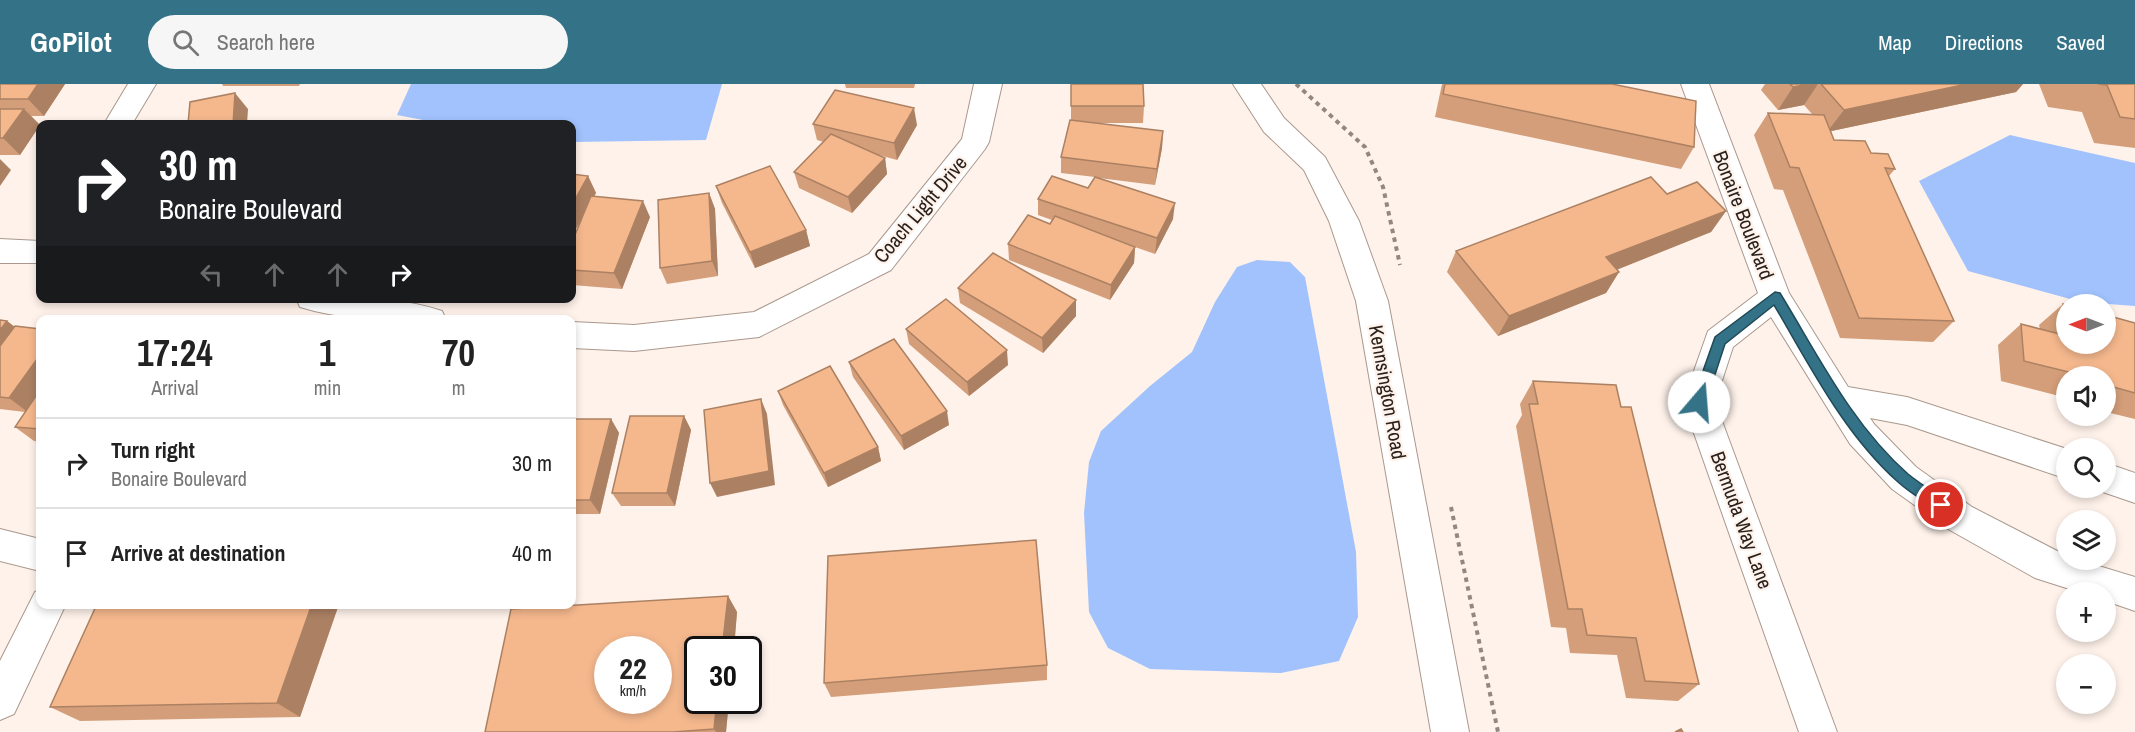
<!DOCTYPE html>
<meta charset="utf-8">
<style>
:root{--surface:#fff;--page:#f6f6f6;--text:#222;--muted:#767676;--line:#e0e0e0;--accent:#337287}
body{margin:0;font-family:"Archivo Narrow",sans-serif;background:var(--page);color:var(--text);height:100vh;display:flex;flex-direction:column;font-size:22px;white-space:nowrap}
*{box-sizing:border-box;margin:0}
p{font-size:20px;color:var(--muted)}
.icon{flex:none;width:33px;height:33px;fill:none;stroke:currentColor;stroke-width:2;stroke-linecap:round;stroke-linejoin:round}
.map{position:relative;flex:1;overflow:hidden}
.drawer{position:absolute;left:36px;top:231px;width:540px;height:294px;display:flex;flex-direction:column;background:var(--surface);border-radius:12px;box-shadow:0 3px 9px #0003}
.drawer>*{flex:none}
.banner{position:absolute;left:36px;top:36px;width:540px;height:183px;border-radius:12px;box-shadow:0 3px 9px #0003;background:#202124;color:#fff;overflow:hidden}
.needle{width:39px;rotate:270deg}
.tools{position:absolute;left:2056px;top:210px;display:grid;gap:12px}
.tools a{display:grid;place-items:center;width:60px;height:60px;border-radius:50%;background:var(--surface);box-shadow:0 3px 9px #0003;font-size:30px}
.speed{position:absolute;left:594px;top:552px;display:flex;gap:12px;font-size:30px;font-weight:700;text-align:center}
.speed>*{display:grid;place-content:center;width:78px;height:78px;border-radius:50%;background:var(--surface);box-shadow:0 3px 9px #0003;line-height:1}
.speed small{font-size:15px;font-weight:400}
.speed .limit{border:3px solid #111;border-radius:9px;background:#fff;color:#111}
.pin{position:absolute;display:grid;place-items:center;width:51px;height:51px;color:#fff;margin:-26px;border:3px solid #fff;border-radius:50%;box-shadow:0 2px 6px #0007}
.me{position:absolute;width:66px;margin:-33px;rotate:18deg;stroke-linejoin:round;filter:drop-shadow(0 0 4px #0008)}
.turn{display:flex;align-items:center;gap:21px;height:126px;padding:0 24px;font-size:27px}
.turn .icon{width:78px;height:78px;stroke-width:2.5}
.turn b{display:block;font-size:42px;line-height:51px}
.lanes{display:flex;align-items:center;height:57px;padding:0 24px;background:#0003;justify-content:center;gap:30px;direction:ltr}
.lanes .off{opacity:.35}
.eta{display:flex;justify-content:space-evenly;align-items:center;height:102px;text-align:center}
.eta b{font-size:36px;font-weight:700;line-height:42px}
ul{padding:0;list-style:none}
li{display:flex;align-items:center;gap:18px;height:90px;padding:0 24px;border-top:2px solid var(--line)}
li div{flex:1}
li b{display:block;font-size:22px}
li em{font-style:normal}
header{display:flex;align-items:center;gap:36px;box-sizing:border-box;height:84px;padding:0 30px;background:var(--accent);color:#fff}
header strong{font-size:28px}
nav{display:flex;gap:33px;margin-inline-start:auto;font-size:21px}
.search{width:420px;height:54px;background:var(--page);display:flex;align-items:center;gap:15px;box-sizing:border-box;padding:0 21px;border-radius:33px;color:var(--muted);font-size:22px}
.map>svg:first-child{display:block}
.water{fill:#a1c2fd}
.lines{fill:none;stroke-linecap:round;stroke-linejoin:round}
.minor-casing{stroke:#aa988d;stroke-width:2}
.path{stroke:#928882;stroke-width:4;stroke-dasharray:4.5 4.5;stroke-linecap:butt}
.minor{fill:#fff;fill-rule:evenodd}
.wall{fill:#d39e79}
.shaded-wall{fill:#ac8163}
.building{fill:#f5b88d;stroke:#ac8163;stroke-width:1.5;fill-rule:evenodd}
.route{fill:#337287;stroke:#214a58;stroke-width:1.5}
.labels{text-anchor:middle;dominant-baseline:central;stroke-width:4.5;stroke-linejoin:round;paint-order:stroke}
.street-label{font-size:20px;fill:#29211d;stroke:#fef2ea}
</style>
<header>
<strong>GoPilot</strong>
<div class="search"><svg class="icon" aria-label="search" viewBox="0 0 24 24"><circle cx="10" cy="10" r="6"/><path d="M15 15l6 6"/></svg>Search here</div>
<nav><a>Map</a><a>Directions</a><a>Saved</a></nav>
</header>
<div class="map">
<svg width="2135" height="648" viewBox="0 0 2135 648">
<rect width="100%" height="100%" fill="#fef2ea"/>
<!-- water -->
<g class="water">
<path d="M411,0h311l-16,56 -134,2v-18h-128l-47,-9z"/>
<path d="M2010,51l125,28v143l-54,-4 -113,-31 -49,-90z"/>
<path d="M1257,176l33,2 15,15 51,275 2,65 -19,44 -58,12 -131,-4 -42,-21 -19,-36 -5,-99 5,-51 12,-31 49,-45 42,-34 23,-50 22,-35z"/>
</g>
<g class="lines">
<defs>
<g id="minor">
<path d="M128,0h28l-24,40h-28z"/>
<path d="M974,0h28l-13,58 -4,7 -94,121 -132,67 -125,14 -62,-3v-26l62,3 120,-13 115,-58 93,-115z"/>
<path d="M1233,0h28l23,34 41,39 34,64 29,80 81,431h-38l-75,-431 -27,-80 -25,-51 -40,-38z"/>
<path d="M1681,0h28l80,209 59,94 59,10 160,52v30l-160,-54 -37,-7 4,6 42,43 56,40 95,49v4h12l56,17v34l-29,-10v-9h-27l-44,-14 -87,-49 -56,-40 -42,-45 -79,-127 -38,30 -18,55 122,330h-38l-116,-330 25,-71 50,-38z"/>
<path d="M0,155l40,2v22h-40z"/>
<path d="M296,214c49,0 99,-3 146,13l4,9c-49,0 -98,2 -146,-13z"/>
<path d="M2106,379l29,10v30l-41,-14 12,-1z"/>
<path d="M0,445l40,10v32l-40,-10z"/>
<path d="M40,506v14h26l-52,110 -14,6v-59l35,-69z"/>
</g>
</defs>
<!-- minor casing -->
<use href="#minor" class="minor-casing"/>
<!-- path -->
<g class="path">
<path d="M1296,0l69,63 18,40 17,78"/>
<path d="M1451,423l47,225"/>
</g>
<!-- minor -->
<use href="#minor" class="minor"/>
</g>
<!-- wall -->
<g class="wall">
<path d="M0,0h65l-21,32h-13l9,9 -20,30h-20z"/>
<path d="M222,0h78l-1,2h-76z"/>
<path d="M845,0h70l-1,4h-68z"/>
<path d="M1071,0l73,22 -1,17h-52l72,8 -1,17 -7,37 -56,-7 74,41 -18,35 -20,-7 -1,16 -24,37 -101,-40 -1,-16 42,-20 2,-4 -14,-5v-16l50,-11 7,-11 -34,-4v-16l10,-37z"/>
<path d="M1442,0h170l82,63 -13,22 -246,-52z"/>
<path d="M1765,0h258l-7,8 -185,39 3,9 37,13 24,16 -6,7 65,145 -21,21 -93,-4 -57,-148 -9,-1 -20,-54 14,-22 44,1 -8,-9 -26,5 -17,-20z"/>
<path d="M2039,0h96v64l-41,-5 -12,-31 -34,-5z"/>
<path d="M813,40l104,1 -20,35 -18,-5 6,3 2,16 -35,39 -53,-25 -5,-16 30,-30 -7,-2z"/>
<path d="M572,90l16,2 8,17 -3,4 57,20 -28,72 -50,-4v-43l11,-26 -11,20z"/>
<path d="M716,102l90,44 4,16 -55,22 -33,-65z"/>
<path d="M709,109l6,16 3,67 -51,8 -7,-16z"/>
<path d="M1667,110l59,17 -15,21 -94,37 2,3 -13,21 -108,43 -51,-64 9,-21z"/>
<path d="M958,204l118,28 -33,37 -83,-50z"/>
<path d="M2063,220l72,19v96l-29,-7v-36h-39v22l-66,-17 -3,-36 23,-21 19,5 -1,-4z"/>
<path d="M0,236l7,1 8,6 25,2v113l-6,-1 -19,-14 10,-15 -25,-3z"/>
<path d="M906,245l102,36 -39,31 -60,-52z"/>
<path d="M849,278l100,63 -45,25 -51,-73z"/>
<path d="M1533,297l88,26 78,277 -21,17 -52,-3 -9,-43 -47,-2 -4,-25 -15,-1 -35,-201 6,-11 -2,-11z"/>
<path d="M778,307l100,56 3,14 -53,26 -45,-82z"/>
<path d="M684,332l7,14 -16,76h-54l-9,-13z"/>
<path d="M572,335h39l8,14 -19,81h-28z"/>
<path d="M728,512l9,16 -11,120h-241z"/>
<path d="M97,520h242l-39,113 -220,4 -30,-14z"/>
<path d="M1047,581v15l-216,17 -7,-14z"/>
</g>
<!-- shaded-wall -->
<g class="shaded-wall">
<path d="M38,0h27l-21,32 -16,-17z"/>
<path d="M1809,0h9l-14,21 -26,5 15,-23z"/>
<path d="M1967,0h56l-7,8 -189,40 17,-22z"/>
<path d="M235,9l13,16 -1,15h-14z"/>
<path d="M914,24l3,17 -20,35 -3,-17z"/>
<path d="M24,25l16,16 -20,30 -17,-17z"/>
<path d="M1163,47l-1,17 -7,37 2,-16z"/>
<path d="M885,74l2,16 -35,39 -4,-16z"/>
<path d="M0,75l11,11 -11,16z"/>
<path d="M588,92l8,17 -24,43v-31z"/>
<path d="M709,109l6,16 3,67 -6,-15z"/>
<path d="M643,117l7,16 -28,72 -8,-16z"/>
<path d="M1175,119l-2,16 -18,35 2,-16z"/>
<path d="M1726,127l-15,21 -117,47 12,-22z"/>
<path d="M806,146l4,16 -55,22 -5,-16z"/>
<path d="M1135,163l-1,16 -24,37 1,-15z"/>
<path d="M1619,188l-13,21 -108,43 11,-20z"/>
<path d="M1076,216v16l-33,37 -1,-15z"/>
<path d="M7,237l19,15 -26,31v-37z"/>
<path d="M1007,266l1,15 -39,31 -2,-14z"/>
<path d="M40,271v41l-11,17 -20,-15z"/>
<path d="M761,315l6,15 8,71 -58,12 -7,-14z"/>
<path d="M947,327l2,14 -45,25 -3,-14z"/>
<path d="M684,332l7,14 -16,76 -8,-13z"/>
<path d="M611,335l8,14 -19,81 -10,-14z"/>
<path d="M878,363l3,14 -53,26 -4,-14z"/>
<path d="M728,512l9,16 -3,38h-12z"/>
<path d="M312,520h27l-39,113 -23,-14z"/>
<path d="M717,616h12l-3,32h-10l-2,-3z"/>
</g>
<!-- building -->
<g class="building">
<path d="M0,0h38l-10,15h-28z"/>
<path d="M1071,0h72l1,22h-73z"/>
<path d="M1445,0h167l84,17 -2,46 -251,-53z"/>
<path d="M1790,0h19l-16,3z"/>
<path d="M1821,0h146l-123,26z"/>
<path d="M2098,0h37v35l-15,-2 -13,-32z"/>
<path d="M835,6l79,18 -20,35 -81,-19z"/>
<path d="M235,9l-2,31h-45l2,-22z"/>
<path d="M0,25h24l-21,29h-3z"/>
<path d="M1768,29l56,2 10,25 31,1 6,12 17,1 7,15 -10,-1 69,153 -95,-3 -60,-150 -9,-1z"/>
<path d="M1070,36l93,11 -6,38 -96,-12z"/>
<path d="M831,50l54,24 -37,39 -54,-25z"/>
<path d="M770,82l36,64 -56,22 -34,-66z"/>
<path d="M572,90l16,2 -16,29z"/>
<path d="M1052,92l36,12 7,-11 80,26 -18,35 -119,-39z"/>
<path d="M1651,93l16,17 30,-12 29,29 -120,46 13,15 -110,44 -53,-65z"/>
<path d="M709,109l3,68 -52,7 -2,-68z"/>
<path d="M591,112l52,5 -29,72 -42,-3v-28z"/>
<path d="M1028,131l22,9 5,-8 80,31 -24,38 -103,-41z"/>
<path d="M993,169l83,47 -34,38 -84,-50z"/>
<path d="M946,215l61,51 -40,32 -61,-53z"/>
<path d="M2063,220l4,1v39h39v-29l29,8v70l-29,-8v-9h-21l-61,-15 -3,-37 46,12z"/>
<path d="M0,236l7,1 -7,9z"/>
<path d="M15,242l25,3v26l-31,43 -9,-1v-51z"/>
<path d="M894,255l53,72 -46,25 -52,-74z"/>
<path d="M830,282l48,81 -54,26 -46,-82z"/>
<path d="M1533,297l83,4 5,22h10l68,277 -54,-3 -9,-43 -49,-3 -5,-26h-14l-39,-205h9z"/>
<path d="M40,306v39l-25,-2z"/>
<path d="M761,315l8,72 -59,12 -6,-73z"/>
<path d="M630,332h54l-17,77h-55z"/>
<path d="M572,335h39l-21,81h-18z"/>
<path d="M1036,456l11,125 -223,18 4,-127z"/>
<path d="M728,512l-6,54h-24v50h19l-3,29 -41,3h-188l26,-123zM608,566h50v50h-50z"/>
<path d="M97,520h215l-35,99 -227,4z"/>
<path d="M1681,645l2,3h-8z"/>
</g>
<!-- route -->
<path class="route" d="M1775,208l5,1c38,62 72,132 128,181 12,10 26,18 38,26l2,5 -2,4 -5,2 -5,-2c-12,-8 -26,-16 -38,-27 -54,-48 -88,-116 -124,-177l-49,39 -19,58 -2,4h-10l-2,-4 23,-65z"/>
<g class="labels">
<!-- street labels -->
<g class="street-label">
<text transform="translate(920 125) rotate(-50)">Coach Light Drive</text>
<text transform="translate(1744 131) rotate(69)">Bonaire Boulevard</text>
<text transform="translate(1388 308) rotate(80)">Kennsington Road</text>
<text transform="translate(1742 436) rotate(70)">Bermuda Way Lane</text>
</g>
</g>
</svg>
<div class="tools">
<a><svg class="needle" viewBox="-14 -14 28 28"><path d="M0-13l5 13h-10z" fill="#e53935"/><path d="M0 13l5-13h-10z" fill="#767676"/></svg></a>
<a><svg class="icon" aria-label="sound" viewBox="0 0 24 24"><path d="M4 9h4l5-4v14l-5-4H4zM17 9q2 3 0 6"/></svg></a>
<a><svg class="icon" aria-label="search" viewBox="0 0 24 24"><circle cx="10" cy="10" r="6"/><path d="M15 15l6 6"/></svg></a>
<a><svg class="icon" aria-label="layers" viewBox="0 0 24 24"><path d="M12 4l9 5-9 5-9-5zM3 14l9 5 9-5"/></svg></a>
<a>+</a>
<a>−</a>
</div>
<div class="speed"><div>22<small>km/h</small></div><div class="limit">30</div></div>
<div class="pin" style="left:1941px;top:421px;background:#d93025"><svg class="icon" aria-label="arrive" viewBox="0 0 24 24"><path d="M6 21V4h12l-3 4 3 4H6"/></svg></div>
<svg class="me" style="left:1699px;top:318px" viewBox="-20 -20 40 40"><circle r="19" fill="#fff"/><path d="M0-13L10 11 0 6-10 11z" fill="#337287"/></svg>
<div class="banner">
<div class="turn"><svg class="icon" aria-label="right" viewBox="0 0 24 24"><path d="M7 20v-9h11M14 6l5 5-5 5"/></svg><div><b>30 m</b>Bonaire Boulevard</div></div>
<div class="lanes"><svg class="icon off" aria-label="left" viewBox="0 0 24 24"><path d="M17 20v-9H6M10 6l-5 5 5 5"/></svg><svg class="icon off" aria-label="ahead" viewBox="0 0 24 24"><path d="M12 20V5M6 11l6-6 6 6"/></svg><svg class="icon off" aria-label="ahead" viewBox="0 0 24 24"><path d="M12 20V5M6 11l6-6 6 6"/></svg><svg class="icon" aria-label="right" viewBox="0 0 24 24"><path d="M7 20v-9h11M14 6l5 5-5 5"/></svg></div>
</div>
<section class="drawer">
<div class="eta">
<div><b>17:24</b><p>Arrival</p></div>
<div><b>1</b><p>min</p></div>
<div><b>70</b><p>m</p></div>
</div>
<ul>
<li><svg class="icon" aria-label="right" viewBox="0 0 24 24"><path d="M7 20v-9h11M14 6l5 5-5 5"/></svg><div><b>Turn right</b><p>Bonaire Boulevard</p></div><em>30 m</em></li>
<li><svg class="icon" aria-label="arrive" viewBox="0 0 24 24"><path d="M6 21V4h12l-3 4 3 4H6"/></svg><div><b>Arrive at destination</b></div><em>40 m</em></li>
</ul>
</section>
</div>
